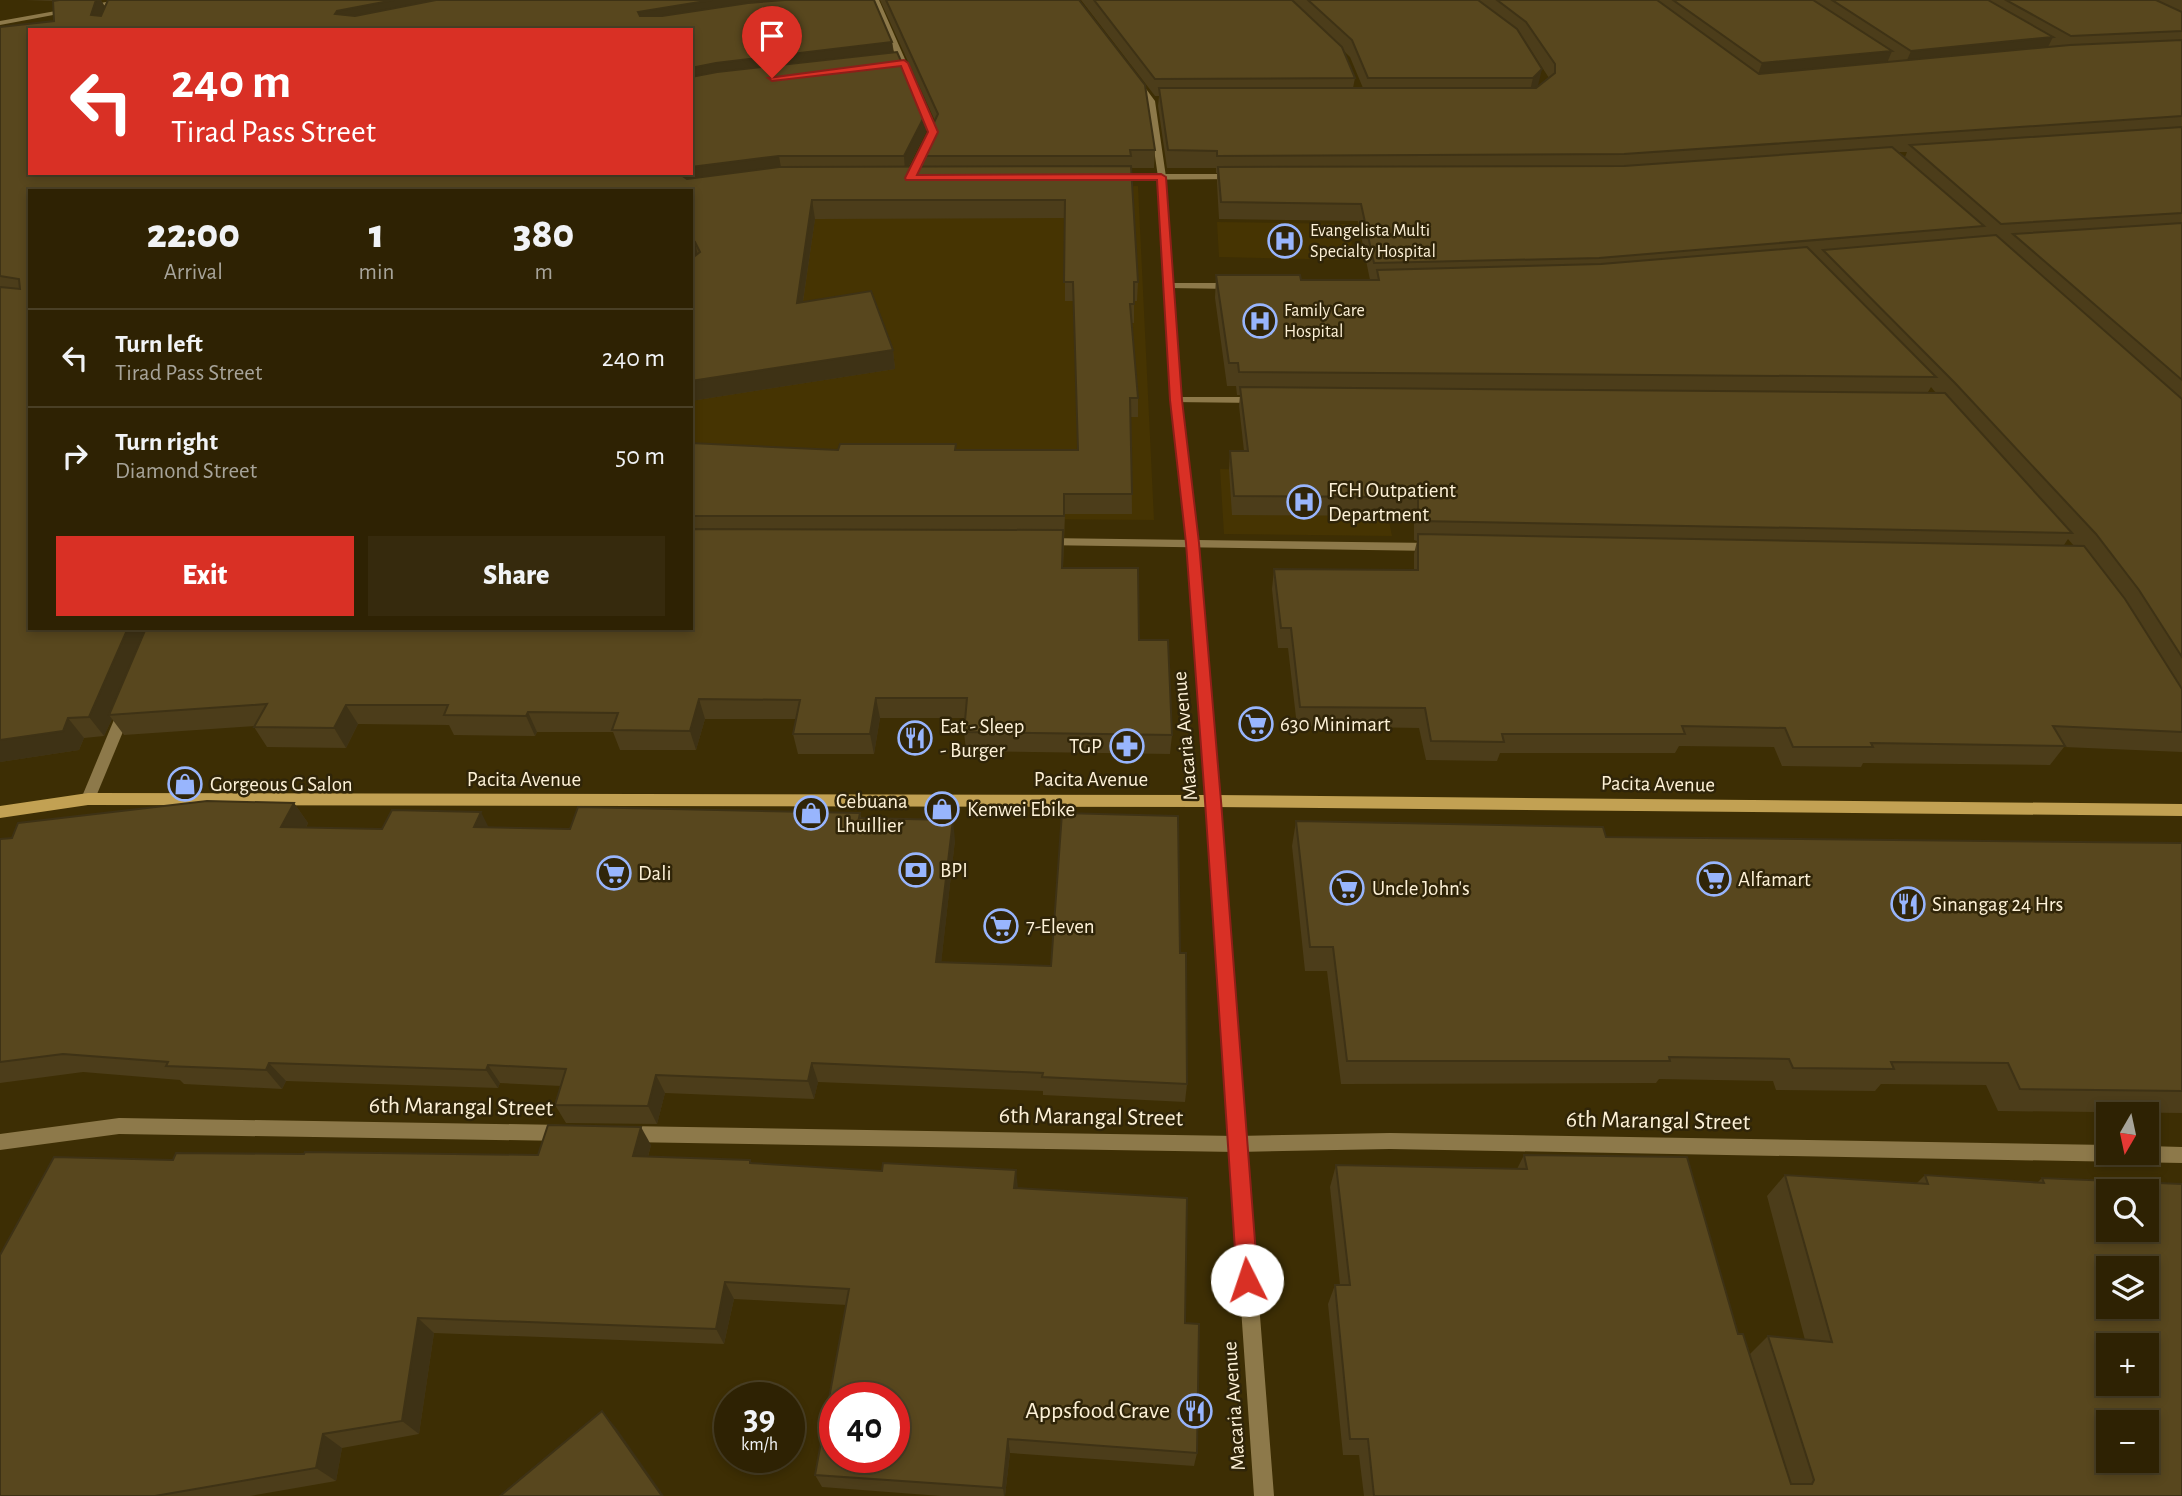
<!DOCTYPE html>
<meta charset="utf-8">
<style>
:root{--surface:#2e2203;--page:#362a0d;--text:#f1f3f6;--muted:#a7a49a;--line:#493f25;--accent:#d93025}
body{margin:0;font-family:"Alegreya Sans",sans-serif;background:var(--page);color:var(--text);height:100vh;display:flex;flex-direction:column;font-size:26px;white-space:nowrap}
*{box-sizing:border-box;margin:0}
p{font-size:23px;color:var(--muted)}
.icon{flex:none;width:38px;height:38px;fill:none;stroke:currentColor;stroke-width:2;stroke-linecap:round;stroke-linejoin:round}
.map{position:relative;flex:1;overflow:hidden}
.sheet{position:absolute;left:28px;top:189px;width:665px;height:441px;display:flex;flex-direction:column;background:var(--surface);border-radius:0px;box-shadow:0 4px 10px #0003,0 0 0 2px var(--line)}
.sheet>*{flex:none}
.hud{position:absolute;left:28px;top:28px;width:665px;height:147px;border-radius:0px;box-shadow:0 4px 10px #0003,0 0 0 2px var(--line);background:#d93025;color:#fff;overflow:hidden}
.needle{width:46px;rotate:189deg}
.tools{position:absolute;left:2096px;top:1102px;display:grid;gap:14px}
.tools a{display:grid;place-items:center;width:63px;height:63px;border-radius:0px;background:var(--surface);box-shadow:0 4px 10px #0003,0 0 0 2px var(--line);font-size:35px}
.speed{position:absolute;left:714px;top:1382px;display:flex;gap:14px;font-size:35px;font-weight:700;text-align:center}
.speed>*{display:grid;place-content:center;width:91px;height:91px;border-radius:50%;background:var(--surface);box-shadow:0 4px 10px #0003,0 0 0 2px var(--line);line-height:1}
.speed small{font-size:18px;font-weight:400}
.speed .limit{border:10px solid #d22;background:#fff;color:#111}
.pin{position:absolute;display:grid;place-items:center;width:60px;height:60px;color:#fff;margin:-72px -30px;border-radius:50% 50% 50% 0;rotate:-45deg;box-shadow:0 0 7px #0007}
.pin .icon{rotate:45deg}
.me{position:absolute;width:77px;margin:-38px;rotate:356deg;stroke-linejoin:round;filter:drop-shadow(0 0 5px #0008)}
.turn{display:flex;align-items:center;gap:24px;height:147px;padding:0 28px;font-size:32px}
.turn .icon{width:91px;height:91px;stroke-width:2.5}
.turn b{display:block;font-size:49px;line-height:60px}
.eta{display:flex;justify-content:space-evenly;align-items:center;height:119px;text-align:center}
.eta b{font-size:42px;font-weight:800;line-height:49px}
.button{display:flex;gap:14px;margin-top:auto;padding:14px 28px}
.button a{flex:1;height:80px;border-radius:0px;background:var(--accent);color:#fff;font-size:28px;font-weight:800;line-height:80px;text-align:center}
.button a+a{background:var(--page);color:var(--text)}
ul{padding:0;list-style:none}
li{display:flex;align-items:center;gap:21px;height:98px;padding:0 28px;border-top:2px solid var(--line)}
li div{flex:1}
li b{display:block;font-size:26px}
li em{font-style:normal}
.map>svg:first-child{display:block}
.built{fill:#463402}
.lines{fill:none;stroke-linecap:round;stroke-linejoin:round}
.minor{fill:#8d794a;fill-rule:evenodd}
.tertiary{fill:#8d794a;fill-rule:evenodd}
.secondary{fill:#c2a153;fill-rule:evenodd}
.wall{fill:#4c3d1a;fill-rule:evenodd}
.shaded-wall{fill:#3e3215}
.building{fill:#58471e;stroke:#3e3215;stroke-width:2;fill-rule:evenodd}
.route{fill:#d93025;stroke:#8d1f18;stroke-width:2}
.labels{text-anchor:middle;dominant-baseline:central;stroke-width:5;stroke-linejoin:round;paint-order:stroke}
.far-poi-label{font-size:18px;fill:#fdf1d7;stroke:#302509;text-anchor:start}
.poi-label{font-size:21px;fill:#fdf1d7;stroke:#302509;text-anchor:start}
.street-label{font-size:21px;fill:#fdf1d7;stroke:#302509}
.near-street-label{font-size:24px;fill:#fdf1d7;stroke:#302509}
.near-poi-label{font-size:24px;fill:#fdf1d7;stroke:#302509;text-anchor:end}
</style>
<div class="map">
<svg width="2182" height="1496" viewBox="0 0 2182 1496">
<rect width="100%" height="100%" fill="#3d2e04"/>
<!-- built -->
<g class="built">
<path d="M1138,186l16,334 -463,-3v-319l35,-8z"/>
<path d="M1217,222l131,2 7,36 -136,-3z"/>
<path d="M1220,469l159,2 13,65 -168,-2z"/>
</g>
<g class="lines">
<!-- minor -->
<g class="minor">
<path d="M117,0h16l-133,25v-4z"/>
<path d="M871,0h8l58,132 -23,46 -4,3 -4,-3 23,-46z"/>
<path d="M1235,174l4,3 -1,2 -123,1 -4,-3 4,-3z"/>
<path d="M1165,283h68l5,3 -5,3 -65,-1 -5,-3z"/>
<path d="M1176,397h82l5,3 -5,3 -86,-1 -1,-2z"/>
<path d="M1045,538l389,5 6,4 -6,4 -393,-6 -2,-3 2,-3z"/>
<path d="M125,705l7,5 -37,89 -2,4h-10l-2,-4 37,-89z"/>
<path d="M119,1118l445,7 6,2 3,6 -3,6 -6,2 -445,-7 -119,16v-16z"/>
<path d="M626,1126l611,10 153,-3 719,12v8h38v-7l35,1v16l-792,-14 -153,3 -611,-10 -6,-2 -3,-6 3,-6z"/>
</g>
<!-- tertiary -->
<path class="tertiary" d="M1132,78h6l17,23 11,76 15,223 17,143 22,258 54,695h-20l-48,-695 -20,-258 -15,-143 -13,-223 -11,-76 -16,-21z"/>
<!-- secondary -->
<path class="secondary" d="M88,793l1125,2 969,9v12l-969,-9 -1125,-2 -88,13v-12z"/>
</g>
<!-- wall -->
<g class="wall">
<path d="M25,0h76l4,7 787,35 2,10 31,63 1,17 -17,34h11l-2,-10 17,-35 -55,-121h199l76,150 -1,18h-23l7,114 -1,19h-3v22h-2l6,75v19h-7l1,97h-67l-2,54 76,72 33,95 -2,19 -204,-3 -2,-19 2,-14h-86l-6,36h-76l-5,-20 3,-15h-91l-9,31h-76l-7,-18h-76l-2,4 -81,-1 -5,-10 -91,-1 -12,24 -79,-1 -13,-20 1,-1 -131,9 -12,-16 -8,17 -20,2 -5,12 -79,12v-735l54,-6v-20zM30,30l661,143h-661zM30,191h661v210l204,-32 -2,-19 -90,-48 12,-83 250,-1v83h8l5,149h-240l-147,-7v185h-661z"/>
<path d="M1081,0h1101v752l-118,-5 -14,18 -187,-2 -2,4 -79,-1 -8,-19 -95,-1 -4,7h-175l-3,8 -71,-1 -7,-32 -122,-2 -9,-78h-10l-6,-59 2,-20h140v-15l3,-13 -3,-1v-24l-182,-1 -3,-45 1,-19h14l-5,-45 1,-11h-3l-1,-9h-9l-12,-88 1,-23 85,5h69l-12,-59 -139,-2 -2,-35v-11h-1v-5h-49l-9,-62 1,-10h-4zM1523,38l26,40 -11,8zM1344,51l6,6 13,31h-10l2,-10zM1899,152h8l-2,5zM1931,387l5,6 -8,-1zM2068,539l6,7 -10,-1z"/>
<path d="M294,803l14,20 -2,5 76,1 107,-1 81,1 290,-16 1,5 94,22 -14,123 110,3 129,-13 7,131 -2,18 -142,-7v-4l-225,-9 -4,17 -149,-6 -8,31 -91,-1 -11,-18 6,-19 -61,-3 -2,5 -212,-7 -4,8 -98,-5 -4,-4 -97,-8 -83,11v-244z"/>
<path d="M1296,821l310,16 576,6v270l-184,-2 -12,-26 -105,-1 -6,7 -99,-1 -3,-9 -114,-2 -3,4 -315,1 -14,-113h-22l-13,-125z"/>
<path d="M651,1145l-3,12 102,3 2,3 266,26 167,134 12,130 -3,13 -184,-13 -5,43h-64l-119,-9 -7,-12 32,-170 -113,-6 -10,45 -290,-11 -15,101 -77,14 -6,33 -86,15h-250l173,-336 131,-6 234,1z"/>
<path d="M1524,1155l214,179 11,21 19,-19 37,4 -38,-144 18,-21 132,8 8,-8 113,7 4,-4 140,318h-818l-5,-41h-16l-15,-151 7,-19h5l-10,-98 6,-22 181,4z"/>
</g>
<!-- shaded-wall -->
<g class="shaded-wall">
<path d="M58,0h43l5,9 -7,21z"/>
<path d="M394,0h85l-136,27 -8,-13 2,-3z"/>
<path d="M712,0h141l-211,28 -4,-16z"/>
<path d="M2053,37l-8,16 -141,14 7,-16z"/>
<path d="M892,42l2,17 -203,26v-17l25,-5z"/>
<path d="M1892,51l-7,17 -129,12 6,-17z"/>
<path d="M1542,69l-4,17 -9,9 4,-17z"/>
<path d="M925,115l1,17 -21,41 -1,-17z"/>
<path d="M779,156l3,17 -95,18 -6,-16 1,-2h9v-6z"/>
<path d="M212,173h81l-72,15 -9,-13z"/>
<path d="M812,200l3,19 -15,102 -3,-18z"/>
<path d="M695,242l4,19 -8,3v-20z"/>
<path d="M893,350l2,19 -204,32v-20z"/>
<path d="M128,628h23l-42,87 3,4 -8,17 -15,-19z"/>
<path d="M876,698l4,20 -6,36 -4,-20z"/>
<path d="M699,699l6,20 -9,31 -6,-19z"/>
<path d="M346,705l12,19 -12,24 -12,-20z"/>
<path d="M528,712l9,20 -2,4 -9,-20z"/>
<path d="M68,718l16,20 -5,12 -79,12v-22z"/>
<path d="M294,803l14,20 -13,25 -14,-21z"/>
<path d="M481,812l10,20 -17,-5z"/>
<path d="M953,820l2,20 -16,142 -3,-20z"/>
<path d="M269,1063l17,18 -4,8 -16,-19z"/>
<path d="M812,1063l6,19 -4,17 -6,-18z"/>
<path d="M488,1065l12,18 -2,5 -12,-18z"/>
<path d="M656,1075l9,18 -8,31 -9,-18z"/>
<path d="M641,1127l10,18 -8,29 -10,-18z"/>
<path d="M1016,1170l2,18h-4z"/>
<path d="M725,1282l9,17 -10,45 -8,-15z"/>
<path d="M418,1318l16,15 -15,101 -17,-13z"/>
<path d="M602,1411l15,18 47,67h-2z"/>
<path d="M323,1434l19,14 -6,33 -20,-13z"/>
<path d="M1008,1439l2,14 -5,43h-1l-1,-8z"/>
</g>
<!-- building -->
<g class="building">
<path d="M59,0h37l-5,15 10,1 7,-16h286l-57,11 -2,3 20,2 81,-16h276l-74,12 2,4h22l86,-13 36,-3h90l18,42 -176,21 -25,5v-38h-661v143h114l9,3h17l1,-3h41v2l22,1 11,-3h437l-1,2 6,4 92,-12 352,-1 7,116h-4v22h-4l8,94h-8l2,96h-68v22h-373v-41l2,-6 -2,1v-27l147,7 2,-6h116l-1,6h123l-5,-168h-9l1,-82h-253l-15,103 74,-12 22,59 -202,31v-122l9,-7 -5,-10 -4,2v-53h-661v437h98l-39,89 -21,1 -5,13 -63,9v-453l20,2 -1,-10 -19,-3v-249l54,-6 -1,-20z"/>
<path d="M886,0h193l66,85 10,65h-25l1,6h-213l20,-42z"/>
<path d="M1094,0h198l50,47 13,31 -200,1z"/>
<path d="M1308,0h170l39,29 25,40 -9,9h-165l-16,-38z"/>
<path d="M1497,0h160l102,74 311,-29 112,-5v76l-558,38 -407,2v-5l-49,-1 -9,-62h377l19,-15v-9l-29,-42z"/>
<path d="M1673,0h140l79,51 -130,12z"/>
<path d="M1832,0h156l65,37 -142,14z"/>
<path d="M2006,0h150l26,12v19l-111,5z"/>
<path d="M897,52l28,63 -21,41h-125l-88,11v-90l26,-5z"/>
<path d="M2182,127v86l-181,11 -91,-79z"/>
<path d="M1892,147l92,79 -385,32 -225,5 -13,-59 -140,-2 -3,-35 406,-1z"/>
<path d="M2182,223v157l-169,-146z"/>
<path d="M1996,235l186,164v258l-43,-67 -43,-56 -141,-151 -132,-133z"/>
<path d="M1807,247l129,130 -697,-5 -1,-9h-9l-13,-88h84l1,5h78l-2,-10 224,-6z"/>
<path d="M1240,387l705,6 127,140 -654,-12v-24l-184,-1 -4,-45h18z"/>
<path d="M691,529l372,1 -1,38h76l1,72h29l4,95 -208,-3 3,-34h-91l-6,36h-77l7,-34 -101,-1 -9,32 -78,-1 6,-17 -90,-1 -2,4 -82,-1 4,-10h-102l-12,23 -80,-1 13,-23 -158,11 37,-87h545z"/>
<path d="M1418,534l666,12 41,53 57,90v43l-129,-6 12,20 -194,-3 2,4h-80l-8,-19 -103,-2 3,8h-183l2,8 -73,-1 -6,-33 -125,-1 -9,-79h-10l-7,-59 144,1z"/>
<path d="M207,801l87,2 -13,24 101,2 10,-19 89,2 -7,15 96,2 8,-22 282,6 -1,5 94,2 -17,142 115,4 11,-153 116,3 2,137h6l1,131 -145,-7 1,-4 -231,-10 -4,18 -152,-6 -8,31 -93,-1 11,-36 -78,-4 -2,5 -217,-7 -3,7 -100,-4 2,-4 -105,-8 -63,8v-223l12,-1 6,-15z"/>
<path d="M1296,821l307,6 3,10 576,6v248l-162,-2 -12,-26 -117,-1 3,7 -101,-1 -4,-9 -120,-2 1,4h-323l-14,-114h-23z"/>
<path d="M548,1125l93,2 -8,29 117,4v3l132,8 1,-8 133,7 -2,18 173,10 -2,125 14,1 -2,129 -189,-14 -5,49 -188,-13 34,-186 -124,-7 -9,47 -298,-11 -16,103 -79,13 -7,34 -161,28h-155v-241l54,-98 119,3 3,-7 128,1 1,-2 233,3zM835,1398h59v60h-59z"/>
<path d="M1524,1155l163,2 51,177h5l48,150h21l2,-4 -46,-144 64,6 -47,-167 143,9 -3,-9 119,8 -2,-5 140,6v312h-808l-6,-57h-18l-15,-154h15l-14,-120 191,4zM2109,1192h38v38h-38zM2109,1269h38v38h-38zM2109,1346h38v38h-38zM2109,1423h38v38h-38z"/>
<path d="M602,1411l60,85h-162z"/>
</g>
<!-- route -->
<path class="route" d="M904,60l4,3 30,69 -21,43 244,-1 5,3 16,223 17,143 22,258 37,479 -3,7 -8,3 -7,-3 -3,-7 -32,-479 -19,-258 -16,-143 -13,-220h-251l-1,-2 23,-46 -27,-66 -129,15 -4,-3z"/>
<!-- icons -->
<defs>
<symbol id="hospital-ring" viewBox="-11 -11 22 22"><circle r="9.5" fill="#302509" stroke="#98b5fd" stroke-width="1.5"/><path d="M-5-5h3v3.5h4V-5h3V5h-3V1.5h-4V5h-3Z" fill="#98b5fd"/></symbol>
<symbol id="supermarket-ring" viewBox="-11 -11 22 22"><circle r="9.5" fill="#302509" stroke="#98b5fd" stroke-width="1.5"/><path d="M-6-5.5h2.5l.6 2H6L4.5 2H-2.5L-4.4-4H-6ZM-1.5 3.2a1.3 1.3 0 1 0 .1 0ZM3 3.2a1.3 1.3 0 1 0 .1 0Z" fill="#98b5fd"/></symbol>
<symbol id="restaurant-ring" viewBox="-11 -11 22 22"><circle r="9.5" fill="#302509" stroke="#98b5fd" stroke-width="1.5"/><path d="M-5-6h1v4h1v-4h1v4h1v-4h1v5L-1.5 .5V6h-2V.5L-5-1ZM5-6V6H3V1.5H1.5Q1.5-4 5-6Z" fill="#98b5fd"/></symbol>
<symbol id="pharmacy-ring" viewBox="-11 -11 22 22"><circle r="9.5" fill="#302509" stroke="#98b5fd" stroke-width="1.5"/><path d="M-2-6h4v4h4v4h-4v4h-4v-4h-4v-4h4Z" fill="#98b5fd"/></symbol>
<symbol id="shop-ring" viewBox="-11 -11 22 22"><circle r="9.5" fill="#302509" stroke="#98b5fd" stroke-width="1.5"/><path d="M-5-2.5h2.3a2.7 3.5 0 0 1 5.4 0H5L5.5 6h-11ZM-1.5-2.5h3a1.5 2.3 0 0 0-3 0Z" fill="#98b5fd"/></symbol>
<symbol id="bank-ring" viewBox="-11 -11 22 22"><circle r="9.5" fill="#302509" stroke="#98b5fd" stroke-width="1.5"/><path d="M-6-4H6V4H-6ZM0-2.3a2.3 2.3 0 1 0 0 4.6a2.3 2.3 0 1 0 0-4.6Z" fill="#98b5fd"/></symbol>
</defs>
<g fill-rule="evenodd">
<use href="#hospital-ring" x="1266" y="222" width="38" height="38"/>
<use href="#hospital-ring" x="1241" y="302" width="38" height="38"/>
<use href="#hospital-ring" x="1285" y="483" width="38" height="38"/>
<use href="#supermarket-ring" x="1237" y="705" width="38" height="38"/>
<use href="#restaurant-ring" x="896" y="719" width="38" height="38"/>
<use href="#pharmacy-ring" x="1108" y="727" width="38" height="38"/>
<use href="#shop-ring" x="166" y="765" width="38" height="38"/>
<use href="#shop-ring" x="923" y="790" width="38" height="38"/>
<use href="#shop-ring" x="792" y="794" width="38" height="38"/>
<use href="#bank-ring" x="897" y="851" width="38" height="38"/>
<use href="#supermarket-ring" x="595" y="854" width="38" height="38"/>
<use href="#supermarket-ring" x="1695" y="860" width="38" height="38"/>
<use href="#supermarket-ring" x="1328" y="869" width="38" height="38"/>
<use href="#restaurant-ring" x="1889" y="885" width="38" height="38"/>
<use href="#supermarket-ring" x="982" y="907" width="38" height="38"/>
<use href="#restaurant-ring" x="1176" y="1392" width="38" height="38"/>
</g>
<g class="labels">
<!-- far-poi labels -->
<g class="far-poi-label">
<text x="1310" y="231">Evangelista Multi<tspan x="1310" dy="21">Specialty Hospital</tspan></text>
<text x="1284" y="311">Family Care<tspan x="1284" dy="21">Hospital</tspan></text>
</g>
<!-- poi labels -->
<g class="poi-label">
<text x="1328" y="490">FCH Outpatient<tspan x="1328" dy="24">Department</tspan></text>
<text x="1280" y="724">630 Minimart</text>
<text x="940" y="726">Eat - Sleep<tspan x="940" dy="24">- Burger</tspan></text>
<text x="1102" y="746" text-anchor="end">TGP</text>
<text x="210" y="784">Gorgeous G Salon</text>
<text x="836" y="801">Cebuana<tspan x="836" dy="24">Lhuillier</tspan></text>
<text x="967" y="809">Kenwei Ebike</text>
<text x="940" y="870">BPI</text>
<text x="638" y="873">Dali</text>
<text x="1738" y="879">Alfamart</text>
<text x="1372" y="888">Uncle John's</text>
<text x="1932" y="904">Sinangag 24 Hrs</text>
<text x="1026" y="926">7-Eleven</text>
</g>
<!-- street labels -->
<g class="street-label">
<text transform="translate(1185 736) rotate(-95)">Macaria Avenue</text>
<text x="524" y="779">Pacita Avenue</text>
<text x="1091" y="779">Pacita Avenue</text>
<text transform="translate(1658 784) rotate(1)">Pacita Avenue</text>
<text transform="translate(1234 1406) rotate(-94)">Macaria Avenue</text>
</g>
<!-- near-street labels -->
<g class="near-street-label">
<text transform="translate(461 1107) rotate(1)">6th Marangal Street</text>
<text transform="translate(1091 1117) rotate(1)">6th Marangal Street</text>
<text transform="translate(1658 1121) rotate(1)">6th Marangal Street</text>
</g>
<!-- near-poi labels -->
<g class="near-poi-label">
<text x="1170" y="1411">Appsfood Crave</text>
</g>
</g>
</svg>
<div class="tools">
<a><svg class="needle" viewBox="-14 -14 28 28"><path d="M0-13l5 13h-10z" fill="#e53935"/><path d="M0 13l5-13h-10z" fill="#a7a49a"/></svg></a>
<a><svg class="icon" aria-label="search" viewBox="0 0 24 24"><circle cx="10" cy="10" r="6"/><path d="M15 15l6 6"/></svg></a>
<a><svg class="icon" aria-label="layers" viewBox="0 0 24 24"><path d="M12 4l9 5-9 5-9-5zM3 14l9 5 9-5"/></svg></a>
<a>+</a>
<a>−</a>
</div>
<div class="speed"><div>39<small>km/h</small></div><div class="limit">40</div></div>
<div class="pin" style="left:772px;top:78px;background:#d93025"><svg class="icon" aria-label="arrive" viewBox="0 0 24 24"><path d="M6 21V4h12l-3 4 3 4H6"/></svg></div>
<svg class="me" style="left:1247px;top:1280px" viewBox="-20 -20 40 40"><circle r="19" fill="#fff"/><path d="M0-13L10 11 0 6-10 11z" fill="#d93025"/></svg>
<div class="hud">
<div class="turn"><svg class="icon" aria-label="left" viewBox="0 0 24 24"><path d="M17 20v-9H6M10 6l-5 5 5 5"/></svg><div><b>240 m</b>Tirad Pass Street</div></div>
</div>
<section class="sheet">
<div class="eta">
<div><b>22:00</b><p>Arrival</p></div>
<div><b>1</b><p>min</p></div>
<div><b>380</b><p>m</p></div>
</div>
<ul>
<li><svg class="icon" aria-label="left" viewBox="0 0 24 24"><path d="M17 20v-9H6M10 6l-5 5 5 5"/></svg><div><b>Turn left</b><p>Tirad Pass Street</p></div><em>240 m</em></li>
<li><svg class="icon" aria-label="right" viewBox="0 0 24 24"><path d="M7 20v-9h11M14 6l5 5-5 5"/></svg><div><b>Turn right</b><p>Diamond Street</p></div><em>50 m</em></li>
</ul>
<div class="button"><a>Exit</a><a>Share</a></div>
</section>
</div>
